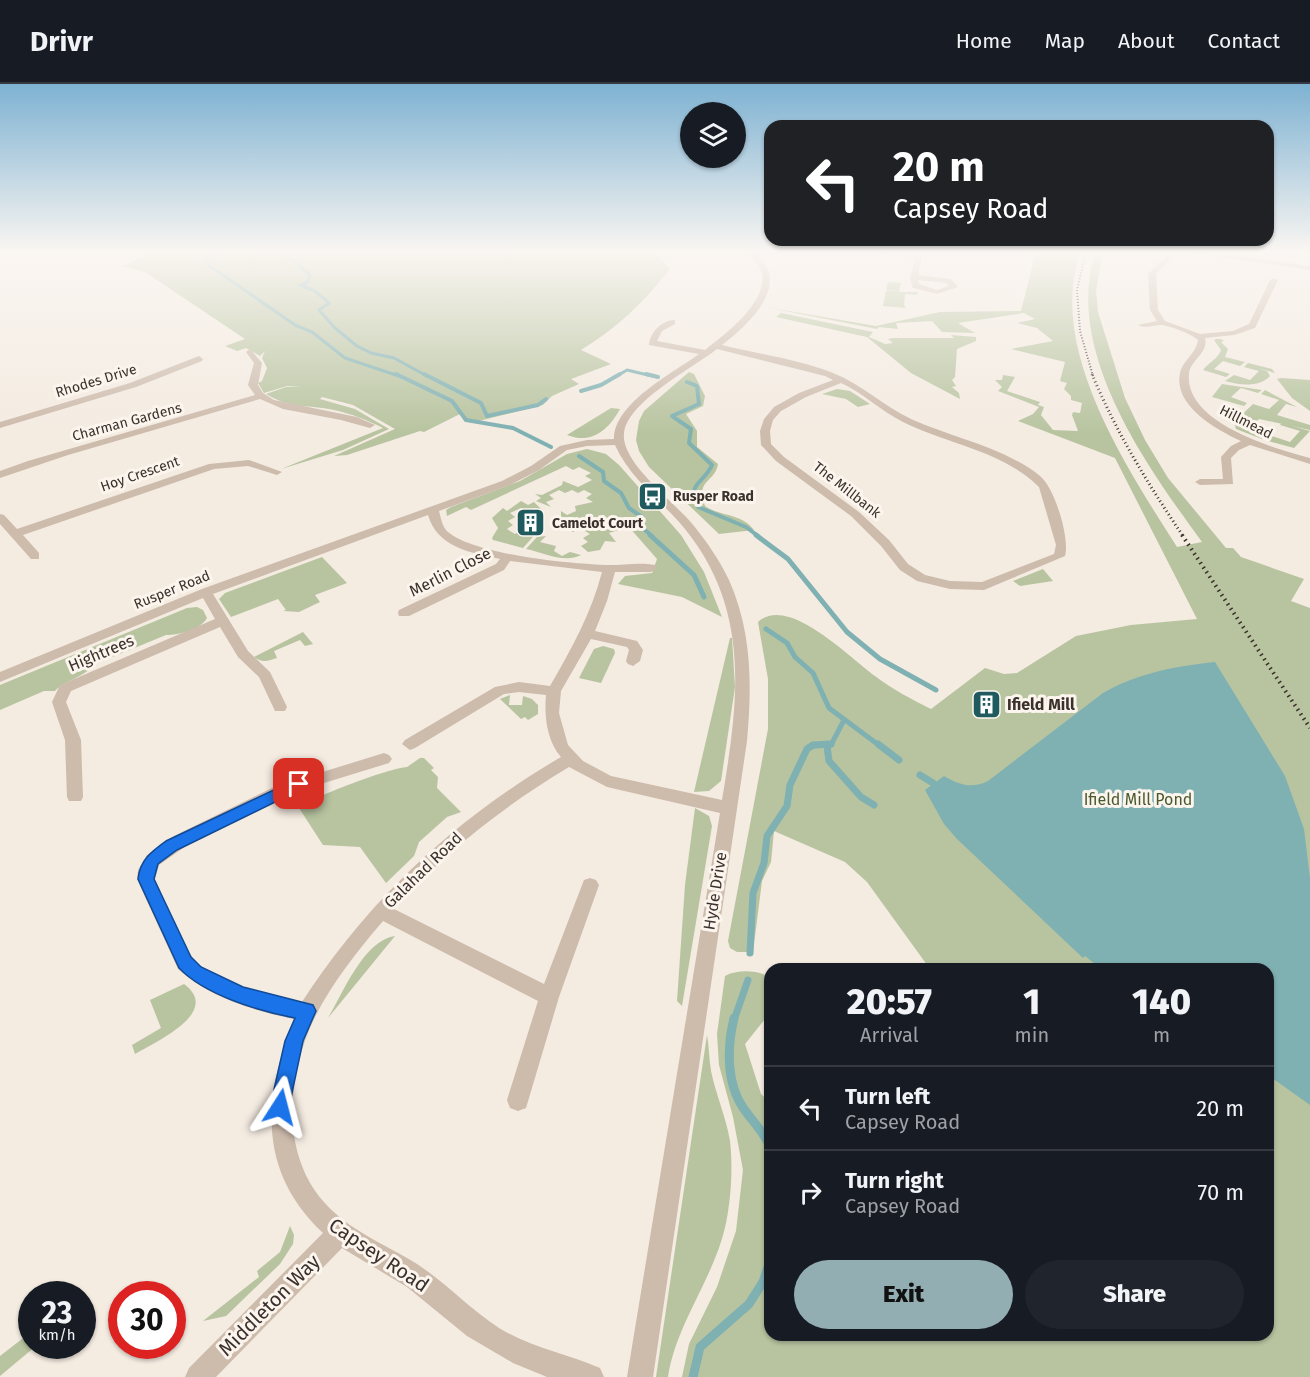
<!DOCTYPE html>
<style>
:root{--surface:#171b24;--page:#20242c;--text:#f1f3f6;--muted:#9ea1a6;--line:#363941;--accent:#92aeb2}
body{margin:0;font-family:"Fira Sans",sans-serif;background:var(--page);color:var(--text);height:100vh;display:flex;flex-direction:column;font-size:22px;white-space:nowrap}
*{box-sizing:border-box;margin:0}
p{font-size:20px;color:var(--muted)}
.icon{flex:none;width:33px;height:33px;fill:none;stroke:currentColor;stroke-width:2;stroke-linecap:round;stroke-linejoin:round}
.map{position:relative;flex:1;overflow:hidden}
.details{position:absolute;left:764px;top:879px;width:510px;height:378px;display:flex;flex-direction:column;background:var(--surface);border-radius:18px;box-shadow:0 2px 4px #0004}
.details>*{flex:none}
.hud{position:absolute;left:764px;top:36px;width:510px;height:126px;border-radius:18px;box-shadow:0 2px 4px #0004;background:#202124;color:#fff;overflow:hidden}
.controls{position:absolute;left:680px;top:18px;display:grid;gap:12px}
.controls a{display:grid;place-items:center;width:66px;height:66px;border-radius:50%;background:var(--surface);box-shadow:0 2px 4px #0004;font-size:30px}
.speed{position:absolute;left:18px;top:1197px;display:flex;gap:12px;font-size:30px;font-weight:700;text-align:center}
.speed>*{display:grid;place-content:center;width:78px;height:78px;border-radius:50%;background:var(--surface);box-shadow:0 2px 4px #0004;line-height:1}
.speed small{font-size:15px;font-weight:400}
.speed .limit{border:9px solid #d22;background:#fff;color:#111}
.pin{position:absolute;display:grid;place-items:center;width:51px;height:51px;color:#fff;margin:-26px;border-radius:12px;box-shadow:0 3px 9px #0006}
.me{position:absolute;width:66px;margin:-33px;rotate:9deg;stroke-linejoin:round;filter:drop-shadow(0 0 4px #0008)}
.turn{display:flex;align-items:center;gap:21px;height:126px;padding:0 30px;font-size:27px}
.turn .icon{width:78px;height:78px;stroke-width:2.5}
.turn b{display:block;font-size:42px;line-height:51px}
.eta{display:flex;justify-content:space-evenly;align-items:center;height:102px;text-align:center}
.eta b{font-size:36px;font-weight:800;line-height:42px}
.cta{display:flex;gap:12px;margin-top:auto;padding:12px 30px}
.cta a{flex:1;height:69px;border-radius:36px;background:var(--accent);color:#111;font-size:24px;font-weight:800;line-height:69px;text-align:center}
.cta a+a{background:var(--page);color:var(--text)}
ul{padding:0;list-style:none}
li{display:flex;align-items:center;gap:18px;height:84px;padding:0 30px;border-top:2px solid var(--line)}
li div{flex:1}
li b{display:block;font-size:22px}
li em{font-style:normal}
header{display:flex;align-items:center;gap:36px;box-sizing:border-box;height:84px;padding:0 30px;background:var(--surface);border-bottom:2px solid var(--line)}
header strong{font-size:28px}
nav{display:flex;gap:33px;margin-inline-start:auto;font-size:21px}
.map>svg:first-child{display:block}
.green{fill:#b8c4a0}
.water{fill:#7fb0b2}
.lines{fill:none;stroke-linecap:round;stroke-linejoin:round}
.stream-far4{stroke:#7fb0b2;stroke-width:3}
.stream-far3{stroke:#7fb0b2;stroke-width:4}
.stream-far2{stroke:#7fb0b2;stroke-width:5}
.stream-far1{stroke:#7fb0b2;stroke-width:7}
.stream{stroke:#7fb0b2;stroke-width:9}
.minor{fill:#cdbbac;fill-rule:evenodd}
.rail-far2{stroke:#3b302b;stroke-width:2;stroke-dasharray:1 2;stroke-linecap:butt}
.rail-far1{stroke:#3b302b;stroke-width:3;stroke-dasharray:1 3;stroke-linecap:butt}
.rail{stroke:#3b302b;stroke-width:4;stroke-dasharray:1.5 4;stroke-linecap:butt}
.route{fill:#1a73e8;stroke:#114b97;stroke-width:1.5}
.labels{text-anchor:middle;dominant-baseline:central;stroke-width:6;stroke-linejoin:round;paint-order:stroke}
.far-street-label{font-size:14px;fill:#3b302b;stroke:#fbf5ee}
.far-poi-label{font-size:14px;font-weight:bold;fill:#3b302b;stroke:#fbf5ee;text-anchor:start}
.street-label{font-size:16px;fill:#3b302b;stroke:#fbf5ee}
.poi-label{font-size:16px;font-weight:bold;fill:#3b302b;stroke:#fbf5ee;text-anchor:start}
.park-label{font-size:16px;fill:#4a5a2e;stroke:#fbf5ee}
.near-street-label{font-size:20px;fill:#3b302b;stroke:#fbf5ee}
</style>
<header>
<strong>Drivr</strong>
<nav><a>Home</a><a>Map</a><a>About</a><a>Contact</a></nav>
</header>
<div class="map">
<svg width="1310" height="1293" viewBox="0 0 1310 1293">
<rect width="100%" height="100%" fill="#f4ebe1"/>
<!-- green -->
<g class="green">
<path d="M152,168h503l15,17c-26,33 -53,59 -89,81l30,14 -40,15 8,5 -27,12 -9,9 -68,17h-10l-5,-8 -36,18 -4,-1 -73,24 -13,1 61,-27 -42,-24 -31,-8 -2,2 35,10 34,20 -46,21 -62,19 102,-41c-16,-8 -31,-14 -49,-18 -27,-6 -41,0 -68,-16l20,-7 15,-1h-14l-23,7 -6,-10 4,-2 5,-13 -5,-10 3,-7 -5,5 -14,-8 -9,3 -12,-5 20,-7 -100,-67 -22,-6z"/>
<path d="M1036,168h45c-36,94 47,218 96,295l25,-5c-56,-77 -138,-190 -107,-290h8l-7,39 2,21 27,86 20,42 23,38 58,70h7l8,9 63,22 -13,22 19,7v769h-628l7,-33 28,-57 19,-56 7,-61 -10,-53 -14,-52 -2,-31 8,-58c11,-6 29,-6 40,-1l4,39 -24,30 16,50 8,7 1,234h498v-366h-338l-63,-87 -22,-20 -71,-31 -3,31 -9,19 -9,71h-16l-7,-4 -2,-7 40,-212v-50l-10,-57c30,-28 92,36 117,54 17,13 36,23 56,33l54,-41 19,6 13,-1 59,-37 55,-11 66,-6 -82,-161 -97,-37 15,-7 6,-7 -41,-16 4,-4 -7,-7h7l1,-5 12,2 -8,14 33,11 -2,3 6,2 -3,8 12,15 25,1 -6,-16 1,-3 7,1 2,-10 -11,-3v-4l-7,-7 3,-6 -7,-2 5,-19 -54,-13 42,-8 -16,-13 -20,-5 18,-4 -11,-6 -66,10 17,10 -33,-1 -10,-11 -36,2 2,6 -19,-2 -2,2 -112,-22 111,19 64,-14 81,-1z"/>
<path d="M888,198l13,1 -2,9h19l-1,3 -12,-1 -1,11 2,3 -23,-2 3,-15h13l-13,-1z"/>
<path d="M781,229l92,19 -4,5 16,7 8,-1 -5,-4 5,-1h61l-3,-3 25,2v4l-19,8 -2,28 -3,3 4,6 -4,1 7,6 1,6 -49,-26 -44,-36 -91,-20z"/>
<path d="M1216,255h5l3,2 -3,1 7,7 -3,8 20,5 -5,4 -17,-5 -9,8 16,5 -4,3 -23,-7c6,-8 14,-10 18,-20l-7,-10z"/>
<path d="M1248,279l24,6 3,4 -17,-5 9,3 3,5c-11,12 -31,9 -45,5l9,-6 16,5 9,-9 -15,-4z"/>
<path d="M689,288l5,2 11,22 -2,10 -17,8 11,17v16l21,17c-3,19 -23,15 -13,42 16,11 36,7 49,24l-35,4 -70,-67 -10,-16 -3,-11 3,-19 5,-10z"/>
<path d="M1281,294l29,2v31l-18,-13 -15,-19z"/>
<path d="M1222,300l40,6 -4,3 -17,-5 -10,9 16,6 -3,3 -32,-9z"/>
<path d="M837,305l13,2 20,13 -12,3 -12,-8 -24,-5z"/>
<path d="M1265,306l32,17 -11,-3 -9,11 33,10v5l-51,-11 -10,10 17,5 -4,5 -26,-10 -2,-7 19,-18 16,5 10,-9 -18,-6z"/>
<path d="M611,324l9,1c-11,20 -28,36 -53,26z"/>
<path d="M1282,339l28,8 -16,17 -26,-7 4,-5 18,6 10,-11 -20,-6z"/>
<path d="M587,365l19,5 13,11 62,70 23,37 18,45 -40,-20 -64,-13 7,-8 27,-3 5,-14 -28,-32 -20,6 7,9 -11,-1 -5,9 -12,2 -7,-6 7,-4 -5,-4 7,-4 -10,-6 -7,4 -7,-5 -9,4 3,-11 62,1 -61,-3v-7l6,4 9,-4 -1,-5 18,-4 -7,-4 6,-4 -8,-4 -6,3 -6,-3 -7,3 -6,-3 -10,5 5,4 -8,3 5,5 -15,-6 5,-3 -6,-4 7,1 20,-10 1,-4 15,6 14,-7 -7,-4 6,-3 -12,-6 -6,3 -7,-4 -95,44 -5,-3 -19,9 -1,-6 5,-3 69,-26 47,-27z"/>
<path d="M521,417l7,4 6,-3 9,9 -9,-3 -7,3 -6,-3 -11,5 5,4 -7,4 5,4 -6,4 8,5 7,-4 7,5 9,-4 -15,17 -30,-8 -1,-2 6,-10 -6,-10 11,-10 4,3z"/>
<path d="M546,452l-6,6 16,4 -2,5 8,5 8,-4 11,3c-17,9 -38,-3 -55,-6l11,-12z"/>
<path d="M322,473l25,26 -32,12 5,7 -21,10 -16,-1 3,-1 -8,-11 -47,18 -12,-18 6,-6z"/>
<path d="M1043,485l10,12 -33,5 -7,-5z"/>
<path d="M197,523l6,3 4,8c-7,12 -28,17 -41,17l-73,30c-9,13 -27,14 -38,26h-11l-44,19v-25l187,-77z"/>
<path d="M303,548l10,12 -8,2 -5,-6 -26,11 3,7c-9,3 -15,5 -23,-1z"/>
<path d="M730,554h2l3,49 -14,94 -12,10 -15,1z"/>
<path d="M603,562l11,3 1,4 -14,30 -22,-5 15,-29z"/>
<path d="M510,611l-1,10h13l1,-9 9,3 6,6v9l-10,6 -3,-3 -4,2 -21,-20z"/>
<path d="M420,674h4l10,10 -3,2 7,7 -1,11 24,24 -14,5 -28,25 -5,14 -28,27 -26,-36 -37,-2 -24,-37c15,-12 91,-40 108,-41z"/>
<path d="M695,724l14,8 3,10 -30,180 -5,-5 8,-116z"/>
<path d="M395,852l-67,82c15,-25 36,-78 67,-82z"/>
<path d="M184,900c38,28 -27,57 -49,70l-3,-9 29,-17 -11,-28z"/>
<path d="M707,951c2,11 2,24 4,36 5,24 15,46 19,70 3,27 1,57 -4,82 -11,54 -50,100 -58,154h-12z"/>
<path d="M290,1142l4,9 -1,9 -13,20 -54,52 -23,5 56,-44 -2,-6 23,-19z"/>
<path d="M31,1248l1,14h4l-36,30v-20z"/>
</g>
<!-- water -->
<path class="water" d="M1215,578l70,114 19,53 6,49v227l-42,-30v-106h-167l-16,-13 -2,2 -126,-119 -13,-15 -19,-34 19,-14c15,9 28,13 44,5l115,-88c35,-20 73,-27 112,-31z"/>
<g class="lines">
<!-- stream-far4 -->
<g class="stream-far4">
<path d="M217,168l-11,6 1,6 88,61 17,7 33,26 54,18"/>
<path d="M278,168l7,1 25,22 -3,8 -7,2 15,6 14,12 -10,7 16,18 22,18 14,7 23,5 33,18"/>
<path d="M617,292l10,-6 25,6"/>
</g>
<!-- stream-far3 -->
<g class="stream-far3">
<path d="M396,290l56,27 14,19 47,8 38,19"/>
<path d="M424,290l57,29 6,13 51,-11 8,-6"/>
<path d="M646,290l12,3"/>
<path d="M687,298l10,4 2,18 -27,12 19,13 -2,14 23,22c-8,19 -26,17 -14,42l48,20 12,9"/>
<path d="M581,307l20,-6 19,-11"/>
<path d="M579,372l24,16 1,9 17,12 8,15 13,9 3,13 7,6"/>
</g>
<!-- stream-far2 -->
<g class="stream-far2">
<path d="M650,451l44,40 10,22"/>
<path d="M756,451l32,24 59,73 33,27 56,31"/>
<path d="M766,545l21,14 8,14 18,16 16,35 51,38"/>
<path d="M812,662l19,-1 13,-25"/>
</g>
<!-- stream-far1 -->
<g class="stream-far1">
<path d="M878,660l21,16"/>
<path d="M827,662l2,15 32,36 13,8"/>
<path d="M920,691l13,8"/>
<path d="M750,869l3,-60 11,-30 3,-27 20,-30 3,-21 17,-36 6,-4 18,-1"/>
<path d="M734,936l14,-40"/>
</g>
<!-- stream -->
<g class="stream">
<path d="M734,934c-7,29 -8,66 10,91 9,13 20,23 26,38"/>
<path d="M770,1097v3"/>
<path d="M693,1293l7,-30 49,-43 14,-22 7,-21"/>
</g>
<!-- minor -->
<g class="minor">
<path d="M749,168h6c4,6 12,14 14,20 7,29 -28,58 -47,73 36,9 76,14 111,28 28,11 51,33 78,46 42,19 93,28 129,57 15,12 30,63 25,80l-81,34 -34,-1 -33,-8 -17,-11 -19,-24 -30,-30 -75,-55 -15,-16 -1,-14 4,-12 10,-12 25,-14 34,-13 -8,-4 -108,-27c-24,19 -89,52 -93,84 -4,30 53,71 70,93 13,16 26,35 35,54 23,52 23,105 18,161l-94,636h-26l93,-564 -113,-26 -38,-20c-65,39 -124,85 -175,142l150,75 40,-104 6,-2 6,2 3,5 -40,112 -33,111 -8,3 -8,-3 -3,-8 31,-99 -155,-80c-25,29 -51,62 -68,96 -28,57 -35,134 8,184 26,30 62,43 94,63 29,19 53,45 82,64 35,21 66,25 101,40l4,9h-57l-34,-14 -46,-27 -60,-49 -65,-39 -126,129h-31l4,-9 134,-135c-66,-62 -60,-136 -29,-214 -42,-9 -83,-21 -116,-50l-41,-90 1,-9 9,-15 27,-19 100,-49 110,-34 5,2 3,4 -3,4 -104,32 -99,51 -27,19 -4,14c9,19 26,65 38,79 25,29 73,37 109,44 67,-103 153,-183 259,-245 -14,-16 -17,-41 -15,-62l-27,-3 -15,2 -89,54 -5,2 -8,-6 3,-4 90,-53 24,-5 31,4c22,-38 41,-72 52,-114l-92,-11 -6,9 -95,46h-10l-1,-3 1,-3 97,-46 4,-5c-29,-6 -63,-12 -72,-44l-215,79 35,57 22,21 17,35 -2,4h-10l-16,-34 -21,-20 -18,-30 -149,64 -5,11 15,38 2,57 -2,4h-12l-2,-4 -2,-57 -13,-38 8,-17 155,-66 -12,-21 -203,84v-10l202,-83 300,-108 29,-15 29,-20 27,-6 27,-1c0,-36 59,-66 85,-85l-50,-9c1,-12 12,-25 26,-25v4l-13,7 -5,10 48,9c20,-16 63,-47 57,-78 -2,-6 -10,-14 -13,-20zM841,299c22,10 40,28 62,39 44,22 100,29 136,65l17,58 -2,9 -72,28 -32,-1 -25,-6 -17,-11 -19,-24 -30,-28 -75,-55 -13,-13 -1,-13 3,-11 8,-9 25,-14zM615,361c15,34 47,56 70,84 67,83 53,174 37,271l-111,-24 -28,-15 -15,-16 -9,-32 2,-22 30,-52 36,8 2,3 -3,11 2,3 5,2 7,-5 3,-11 -6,-9 -42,-10 12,-30 8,-29h36l6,-4 -2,-3c-14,-3 -31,0 -46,0 -37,-1 -134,-10 -161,-33 -6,-5 -7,-14 -9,-21l71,-26 29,-15 28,-20 20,-4z"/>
<path d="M868,168h55l-5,23 33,4 7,8 -21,7 -24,-6 -3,-9 5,-21zM918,196l28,3 3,3 -12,4 -18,-6z"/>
<path d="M1171,168h7l-22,22 2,36 7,11 35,13 33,-3 16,-7 21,-44 4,-2 4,2 -23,48 -21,7 -29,3c4,15 -15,22 -16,36 -5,49 86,75 121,84v6l-60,-19 -11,5 -8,8 2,26 -33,1 -5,-3 5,-3h23l-2,-22 10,-11 10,-5c-24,-11 -68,-35 -61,-68 3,-13 16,-19 18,-33 -8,-7 -25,-13 -36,-15 -9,0 -17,4 -24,0l19,-4 -7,-11 -2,-36z"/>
<path d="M1188,168h19l103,14v4z"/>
<path d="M250,265l12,14 -4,22 5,8 11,7 83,17 18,8 -5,3 -29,-8 -58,-11 -23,-10 -192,56 -68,23v-7l28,-10 227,-66 -7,-10 6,-22 -8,-11z"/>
<path d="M199,272l4,3 -1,2 -66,26 -136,41v-6l130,-39z"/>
<path d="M249,376l33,12 -5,3 -29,-9 -34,3 -191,66 16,18v6h-8l-31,-35v-10l4,1 13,14 192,-65z"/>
</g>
<!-- rail-far2 -->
<path class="rail-far2" d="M1086,168l-9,38 3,41 13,45"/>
<!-- rail-far1 -->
<path class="rail-far1" d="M1092,290c24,58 56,110 91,162"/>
<!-- rail -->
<path class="rail" d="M1182,451l128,193"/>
</g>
<!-- sky -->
<linearGradient id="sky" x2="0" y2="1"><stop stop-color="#7eb2d2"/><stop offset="0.48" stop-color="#faf6f2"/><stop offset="1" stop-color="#faf6f2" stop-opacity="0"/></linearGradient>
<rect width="1310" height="349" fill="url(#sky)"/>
<!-- route -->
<path class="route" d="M299,694l5,2 2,4 -2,4 -127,62 -19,14 -4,15 37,78 10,10 42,20 70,18 3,6 -13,30 -14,66 -2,7 -7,3 -7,-3 -3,-7 15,-66 10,-23c-37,-7 -90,-23 -116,-50l-41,-89c2,-19 13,-27 28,-38z"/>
<!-- icons -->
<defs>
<symbol id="bus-square" viewBox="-11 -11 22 22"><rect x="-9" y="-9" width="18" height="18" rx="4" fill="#1f5a5e" stroke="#fbf5ee"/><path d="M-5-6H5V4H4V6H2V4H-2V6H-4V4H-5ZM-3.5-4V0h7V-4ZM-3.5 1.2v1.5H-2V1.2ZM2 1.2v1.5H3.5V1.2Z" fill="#fff"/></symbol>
<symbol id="building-square" viewBox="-11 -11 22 22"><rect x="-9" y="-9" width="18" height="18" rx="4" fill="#1f5a5e" stroke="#fbf5ee"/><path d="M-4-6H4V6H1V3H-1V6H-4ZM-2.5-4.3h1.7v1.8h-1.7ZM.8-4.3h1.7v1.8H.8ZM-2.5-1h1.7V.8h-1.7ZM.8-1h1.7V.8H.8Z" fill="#fff"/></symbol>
</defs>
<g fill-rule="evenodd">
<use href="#bus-square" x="636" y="396" width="33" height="33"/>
<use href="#building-square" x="514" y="422" width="33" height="33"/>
<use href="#building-square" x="970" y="604" width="33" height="33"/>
</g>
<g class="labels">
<!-- far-street labels -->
<g class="far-street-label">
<text transform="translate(96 297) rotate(-17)">Rhodes Drive</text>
<text transform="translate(127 338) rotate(-15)">Charman Gardens</text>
<text transform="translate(1246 338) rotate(27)">Hillmead</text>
<text transform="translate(140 390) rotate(-19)">Hoy Crescent</text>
<text transform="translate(847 406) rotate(38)">The Millbank</text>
<text transform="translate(172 506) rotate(-22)">Rusper Road</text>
</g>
<!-- far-poi labels -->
<g class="far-poi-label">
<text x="673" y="412">Rusper Road</text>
<text x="552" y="439">Camelot Court</text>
</g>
<!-- street labels -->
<g class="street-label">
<text transform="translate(450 488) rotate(-27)">Merlin Close</text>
<text transform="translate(101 569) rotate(-23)">Hightrees</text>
<text transform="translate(423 786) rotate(-44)">Galahad Road</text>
<text transform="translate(715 807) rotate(-81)">Hyde Drive</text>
</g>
<!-- poi labels -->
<g class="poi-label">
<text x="1007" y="620">Ifield Mill</text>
</g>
<!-- park labels -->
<g class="park-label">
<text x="1138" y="715">Ifield Mill Pond</text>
</g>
<!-- near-street labels -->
<g class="near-street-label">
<text transform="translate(379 1171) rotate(34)">Capsey Road</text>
<text transform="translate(269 1221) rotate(-45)">Middleton Way</text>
</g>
</g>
</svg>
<div class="controls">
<a><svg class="icon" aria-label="layers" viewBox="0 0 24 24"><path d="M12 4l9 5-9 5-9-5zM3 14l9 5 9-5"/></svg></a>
</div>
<div class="speed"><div>23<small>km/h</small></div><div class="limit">30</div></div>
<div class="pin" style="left:299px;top:700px;background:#d93025"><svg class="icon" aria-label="arrive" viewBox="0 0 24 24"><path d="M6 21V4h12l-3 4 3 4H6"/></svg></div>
<svg class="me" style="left:280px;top:1023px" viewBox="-20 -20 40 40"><path d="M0-17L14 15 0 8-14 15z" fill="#1a73e8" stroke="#fff" stroke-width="4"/></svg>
<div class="hud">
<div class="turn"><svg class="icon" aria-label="left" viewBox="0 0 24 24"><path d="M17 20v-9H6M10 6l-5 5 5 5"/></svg><div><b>20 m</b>Capsey Road</div></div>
</div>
<section class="details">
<div class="eta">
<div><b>20:57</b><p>Arrival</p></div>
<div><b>1</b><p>min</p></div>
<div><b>140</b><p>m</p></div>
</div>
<ul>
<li><svg class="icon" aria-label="left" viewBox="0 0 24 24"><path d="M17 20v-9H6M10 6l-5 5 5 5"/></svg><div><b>Turn left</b><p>Capsey Road</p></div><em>20 m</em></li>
<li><svg class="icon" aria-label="right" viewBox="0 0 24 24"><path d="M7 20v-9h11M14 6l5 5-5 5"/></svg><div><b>Turn right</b><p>Capsey Road</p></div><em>70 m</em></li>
</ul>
<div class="cta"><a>Exit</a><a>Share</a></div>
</section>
</div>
